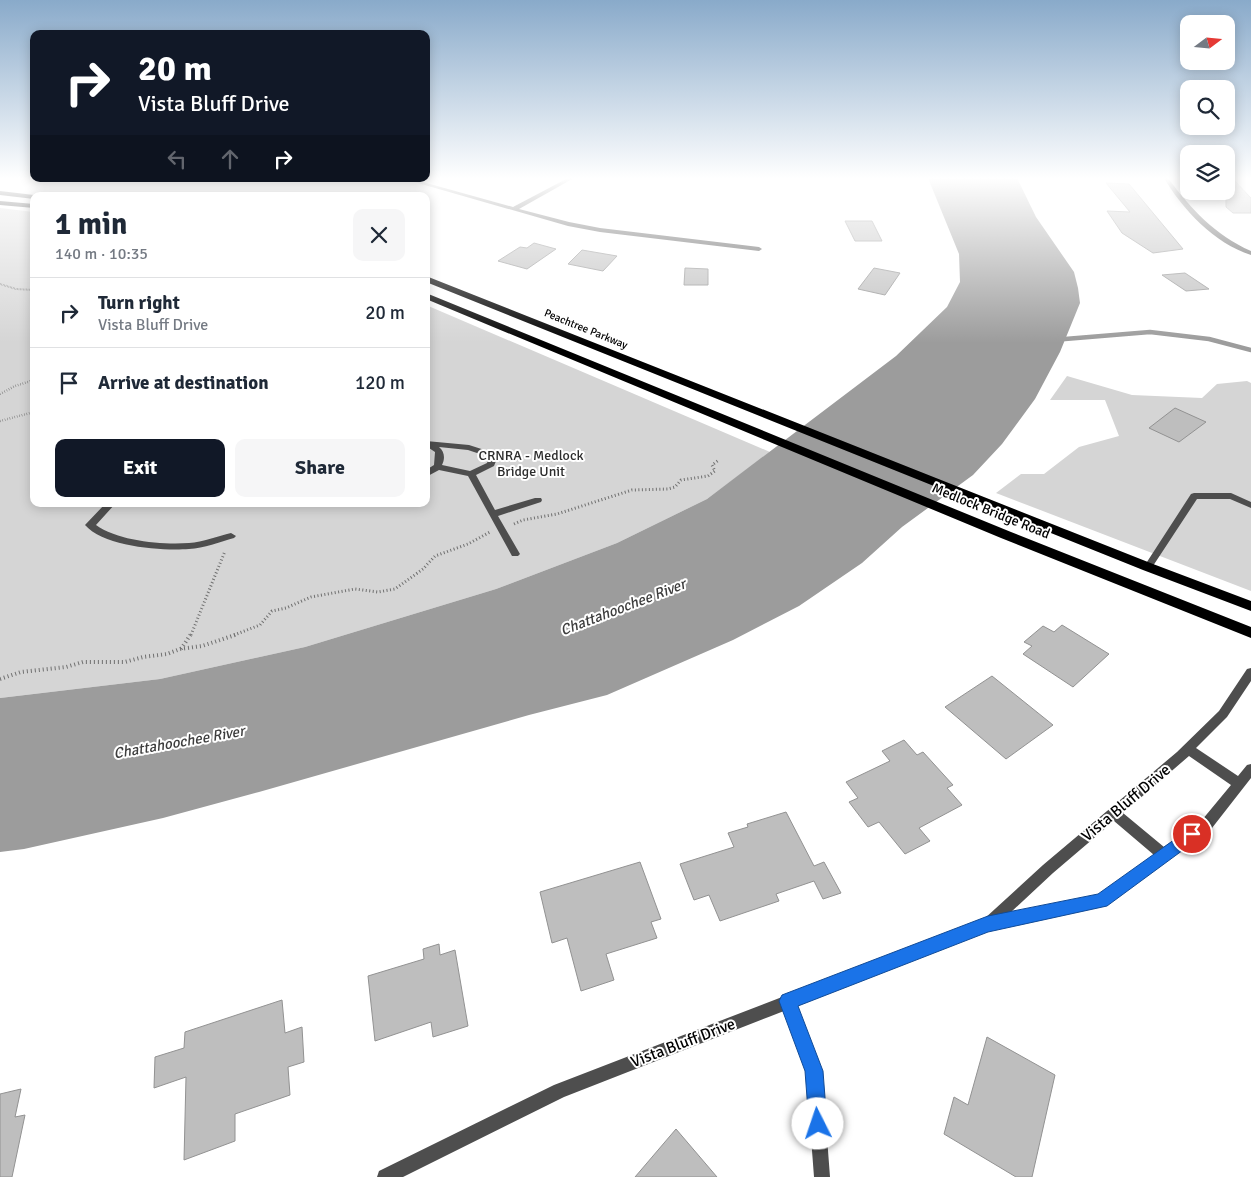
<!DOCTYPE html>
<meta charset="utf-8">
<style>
:root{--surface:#fff;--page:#f6f6f7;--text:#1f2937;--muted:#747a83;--line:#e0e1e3;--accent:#111827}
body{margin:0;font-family:Signika,sans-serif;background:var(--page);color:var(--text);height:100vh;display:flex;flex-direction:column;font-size:19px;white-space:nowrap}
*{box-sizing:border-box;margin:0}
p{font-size:16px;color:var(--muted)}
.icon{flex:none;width:28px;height:28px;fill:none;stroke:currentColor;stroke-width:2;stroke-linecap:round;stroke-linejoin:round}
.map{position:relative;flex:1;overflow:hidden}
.side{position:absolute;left:30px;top:192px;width:400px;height:315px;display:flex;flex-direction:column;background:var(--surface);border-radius:10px;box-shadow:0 2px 12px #0003}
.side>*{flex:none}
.top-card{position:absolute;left:30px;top:30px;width:400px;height:152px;border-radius:10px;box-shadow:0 2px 12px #0003;background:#111827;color:#fff;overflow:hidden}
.needle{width:32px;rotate:74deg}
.buttons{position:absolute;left:1180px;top:15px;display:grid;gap:10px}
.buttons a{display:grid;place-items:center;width:55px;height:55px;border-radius:10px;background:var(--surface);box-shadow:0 2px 12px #0003;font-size:25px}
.pin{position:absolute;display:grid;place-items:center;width:42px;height:42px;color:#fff;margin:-21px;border:2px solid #fff;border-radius:50%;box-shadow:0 1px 5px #0007}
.me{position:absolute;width:55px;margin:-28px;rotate:356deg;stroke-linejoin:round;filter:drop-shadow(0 0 4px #0008)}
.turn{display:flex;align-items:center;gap:18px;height:105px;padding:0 25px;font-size:22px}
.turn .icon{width:65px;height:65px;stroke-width:2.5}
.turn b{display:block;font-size:35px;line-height:42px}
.lanes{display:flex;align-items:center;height:48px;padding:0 25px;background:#0003;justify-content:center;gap:25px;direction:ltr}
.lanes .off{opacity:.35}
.round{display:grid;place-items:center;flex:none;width:52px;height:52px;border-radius:10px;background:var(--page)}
.overview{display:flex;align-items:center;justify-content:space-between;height:85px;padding:0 25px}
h1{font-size:30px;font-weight:700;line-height:38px}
.button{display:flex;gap:10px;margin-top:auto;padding:10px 25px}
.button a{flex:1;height:58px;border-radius:10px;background:var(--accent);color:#fff;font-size:20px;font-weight:700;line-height:58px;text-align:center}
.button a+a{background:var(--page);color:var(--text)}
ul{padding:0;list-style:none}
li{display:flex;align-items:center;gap:15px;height:70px;padding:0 25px;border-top:1px solid var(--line)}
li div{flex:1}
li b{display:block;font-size:19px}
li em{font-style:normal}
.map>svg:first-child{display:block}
.green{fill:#d5d5d5}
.water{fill:#9c9c9c}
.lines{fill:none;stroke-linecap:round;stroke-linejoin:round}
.stream{stroke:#9c9c9c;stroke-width:4.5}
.building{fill:#bebebe;stroke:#929292}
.path-far3{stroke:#707070;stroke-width:2;stroke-dasharray:0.5 1;stroke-linecap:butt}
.path-far2{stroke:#707070;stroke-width:2.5;stroke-dasharray:0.5 2;stroke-linecap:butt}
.path-far1{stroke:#707070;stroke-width:3;stroke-dasharray:1 2.5;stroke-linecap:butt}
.path{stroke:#707070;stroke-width:4;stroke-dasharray:1 3;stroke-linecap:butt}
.service{fill:#4e4e4e;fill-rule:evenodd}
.minor{fill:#4e4e4e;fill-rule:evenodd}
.trunk{fill:#000;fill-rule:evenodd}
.route{fill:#1a73e8;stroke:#114b97}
.labels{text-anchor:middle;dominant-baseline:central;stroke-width:4;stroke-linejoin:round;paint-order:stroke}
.far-street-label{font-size:11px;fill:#000;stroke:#fff}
.park-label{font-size:14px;fill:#2c2c2c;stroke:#fff}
.street-label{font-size:14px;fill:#000;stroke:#fff}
.water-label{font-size:15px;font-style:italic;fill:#3d3d3d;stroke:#fff}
.near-street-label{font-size:16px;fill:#000;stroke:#fff}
</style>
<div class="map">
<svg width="1251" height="1177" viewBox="0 0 1251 1177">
<rect width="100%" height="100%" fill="#fff"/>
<!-- green -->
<g class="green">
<path d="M0,208l34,4v292h392v-199l344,147 -63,47 -90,44 -121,46 -191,58 -145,32 -160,19z"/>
<path d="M1067,376l65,19 70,3 15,-14 30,-3 4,2v208l-255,-98 25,-19h23l35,-27 40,-11 -14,-36h-55z"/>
</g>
<!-- water -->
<path class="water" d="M928,178h89l19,39 38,55 4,16 2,15 -20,49 -25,47 -33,45 -29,31 -71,52 -40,36 -63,43 -66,34 -126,55 -78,20 -270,77 -96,26 -139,31 -24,3v-154l160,-19 145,-32 191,-58 121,-46 90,-44 189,-143 51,-49 13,-25 -1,-28z"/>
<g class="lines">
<!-- stream -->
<path class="stream" d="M1057,337l8,2 85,-7 59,7 42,11"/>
</g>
<!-- building -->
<g class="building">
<path d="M1226,178h6l19,20v15h-18l-7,-6z"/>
<path d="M1106,183l23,1 54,65 -30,4 -31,-20 -15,-22 23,1z"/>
<path d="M845,221h27l10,20h-27z"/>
<path d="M534,243l22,6 -29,20 -29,-8 22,-14 7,1z"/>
<path d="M582,250l35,6 -14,15 -35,-7z"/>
<path d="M685,268l23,1v16h-24z"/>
<path d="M874,268l26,5 -15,22 -27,-6z"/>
<path d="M1185,273l24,16 -23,2 -24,-16z"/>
<path d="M1175,408l31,14 -27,20 -30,-14z"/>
<path d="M1062,625l47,29 -36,33 -50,-33 9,-8 -8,-4 19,-16 11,6z"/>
<path d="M992,676l61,49 -47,34 -61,-52z"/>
<path d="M904,740l13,15 6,-3 30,33 -6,3 15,17 -43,23 11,13 -25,13 -26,-32 -11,5 -19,-25 9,-4 -12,-16 44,-21 -8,-10z"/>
<path d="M786,812l28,54 10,-4 17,31 -18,6 -9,-18 -38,13 3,7 -59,20 -11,-26 -15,5 -14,-36 54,-17 -6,-14 20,-6 -1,-3z"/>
<path d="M640,862l21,57 -10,3 6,16 -51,16 8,26 -33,11 -14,-53 -15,5 -12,-51z"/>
<path d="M439,944l1,11 15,-5 13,76 -35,11 -2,-15 -56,19 -7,-65 56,-17 -1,-10z"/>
<path d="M282,1000l3,33 17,-6 2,35 -16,5 2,28 -55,19v27l-51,19 2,-83 -32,11 1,-31 29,-9 1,-16z"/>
<path d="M987,1037l68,38 -23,102h-16l-72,-43 10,-37 14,8z"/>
<path d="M21,1089l-6,28 10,-2 -13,62h-12v-83z"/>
<path d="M676,1129l41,48h-82z"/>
</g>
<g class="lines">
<!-- path-far3 -->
<path class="path-far3" d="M0,284l16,5 18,1"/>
<!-- path-far2 -->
<g class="path-far2">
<path d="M0,394l15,-8 19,-6"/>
<path d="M0,421l34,-9"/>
</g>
<!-- path-far1 -->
<g class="path-far1">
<path d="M514,524l9,-4 34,-6 75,-24 36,-1 7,-2 6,-7 27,-4 7,-5 -3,-6 7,-5"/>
<path d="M191,635l34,-84"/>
<path d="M234,635l26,-10 12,-14 14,-3 25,-11 44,-8 23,3 17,-3 28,-20 12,-13 33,-12 22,-12"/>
</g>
<!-- path -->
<g class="path">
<path d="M181,649l10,-15"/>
<path d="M0,679l21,-7 45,-5 17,-5h42l18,-5 24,-3 13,-5 22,-3 36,-12"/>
</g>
<!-- service -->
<g class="service">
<path d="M426,441l43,4 28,9 1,2 -4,10 -18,9 19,35 40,-12h6l1,2 -1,2 -43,14 22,38 -2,2h-6l-44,-80 -29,-6 -13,7v-7l8,-5 1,-13 -9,-6zM439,447l29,3 21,7 -2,6 -17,8 -28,-6c3,-6 3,-13 -3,-18z"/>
<path d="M1194,493h37l20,9v6l-21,-9h-33l-46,70h-6l-2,-2 2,-2 46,-71z"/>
<path d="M105,504h10l-19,21c22,16 66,20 93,18 14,-1 29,-7 42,-10l5,3 -2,2c-14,4 -30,10 -45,11 -27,2 -85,-2 -104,-24z"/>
</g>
<!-- minor -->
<g class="minor">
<path d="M568,178h6l-55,31 50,13 31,6 159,19 3,2 -3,2 -159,-19 -32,-6 -164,-47h8l101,28z"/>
<path d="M1164,178h4c23,31 47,57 83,73v4c-37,-12 -68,-45 -87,-77z"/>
<path d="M1251,668v13l-24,36 -31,31 42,28 9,-11 4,-1v14l-39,50 -106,78 -118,25 -191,75 25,65 8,106h-16l-8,-106 -22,-60 -220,86 -161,80h-26l2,-6 175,-86 430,-166 59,-54 134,-113 42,-41 28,-42zM1189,756l42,29 -29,35 -38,27 -41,-34zM1114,821l40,34 -56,40 -88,18 43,-40z"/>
</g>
<!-- trunk -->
<g class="trunk">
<path d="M0,191l34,4 3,1h-3v3l-34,-4z"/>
<path d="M0,201l34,3v4l-34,-3z"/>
<path d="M426,276l727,288 98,37v10l-108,-41 -717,-288z"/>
<path d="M426,293l585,239 240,95v11l-250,-100 -575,-239z"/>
</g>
</g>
<!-- sky -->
<linearGradient id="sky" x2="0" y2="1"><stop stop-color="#89aaca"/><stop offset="0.52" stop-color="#fff"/><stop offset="1" stop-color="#fff" stop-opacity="0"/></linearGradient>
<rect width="1251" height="343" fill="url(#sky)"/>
<!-- route -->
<path class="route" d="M1192,827l6,2 2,5 -2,5 -91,67 -119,26 -190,74 25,65 4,53 -2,6 -7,3 -7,-3 -2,-6 -4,-53 -26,-70 3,-6 206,-79 110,-22z"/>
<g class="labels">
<!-- far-street labels -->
<g class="far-street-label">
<text transform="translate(586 329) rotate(22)">Peachtree Parkway</text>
</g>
<!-- park labels -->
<g class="park-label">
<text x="531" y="455">CRNRA - Medlock<tspan x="531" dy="16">Bridge Unit</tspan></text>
</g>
<!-- street labels -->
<g class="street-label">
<text transform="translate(991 511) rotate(22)">Medlock Bridge Road</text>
</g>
<!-- water labels -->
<g class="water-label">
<text transform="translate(623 607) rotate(-21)">Chattahoochee River</text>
<text transform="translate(179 742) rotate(-10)">Chattahoochee River</text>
</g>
<!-- near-street labels -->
<g class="near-street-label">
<text transform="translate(1126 803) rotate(-40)">Vista Bluff Drive</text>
<text transform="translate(683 1043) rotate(-21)">Vista Bluff Drive</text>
</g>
</g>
</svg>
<div class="buttons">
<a><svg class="needle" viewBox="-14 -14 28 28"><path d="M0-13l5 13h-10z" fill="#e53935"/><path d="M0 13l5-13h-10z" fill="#747a83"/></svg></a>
<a><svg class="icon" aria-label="search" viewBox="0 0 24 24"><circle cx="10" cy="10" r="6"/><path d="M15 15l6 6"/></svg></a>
<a><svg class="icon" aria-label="layers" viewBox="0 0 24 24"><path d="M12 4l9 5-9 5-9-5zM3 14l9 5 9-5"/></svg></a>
</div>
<div class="pin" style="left:1192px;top:834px;background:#d93025"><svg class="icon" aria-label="arrive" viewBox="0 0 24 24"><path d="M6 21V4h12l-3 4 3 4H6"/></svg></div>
<svg class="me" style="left:818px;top:1124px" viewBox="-20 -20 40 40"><circle r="19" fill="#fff"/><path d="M0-13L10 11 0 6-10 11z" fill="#1a73e8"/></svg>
<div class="top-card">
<div class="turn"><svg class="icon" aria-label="right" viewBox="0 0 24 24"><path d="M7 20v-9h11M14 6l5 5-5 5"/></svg><div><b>20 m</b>Vista Bluff Drive</div></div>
<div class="lanes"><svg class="icon off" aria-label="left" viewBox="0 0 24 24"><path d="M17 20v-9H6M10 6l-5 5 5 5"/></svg><svg class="icon off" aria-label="ahead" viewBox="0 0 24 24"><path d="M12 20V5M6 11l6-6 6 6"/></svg><svg class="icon" aria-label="right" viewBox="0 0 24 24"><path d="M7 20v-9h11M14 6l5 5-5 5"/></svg></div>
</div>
<section class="side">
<div class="overview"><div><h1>1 min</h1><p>140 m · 10:35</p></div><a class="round"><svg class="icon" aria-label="close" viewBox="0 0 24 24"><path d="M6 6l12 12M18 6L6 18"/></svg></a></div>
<ul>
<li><svg class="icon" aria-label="right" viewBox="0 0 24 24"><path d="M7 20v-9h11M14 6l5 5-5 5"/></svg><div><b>Turn right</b><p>Vista Bluff Drive</p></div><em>20 m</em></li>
<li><svg class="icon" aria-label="arrive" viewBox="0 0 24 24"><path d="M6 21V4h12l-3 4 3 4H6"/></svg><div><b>Arrive at destination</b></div><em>120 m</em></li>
</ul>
<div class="button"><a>Exit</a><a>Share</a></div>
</section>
</div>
